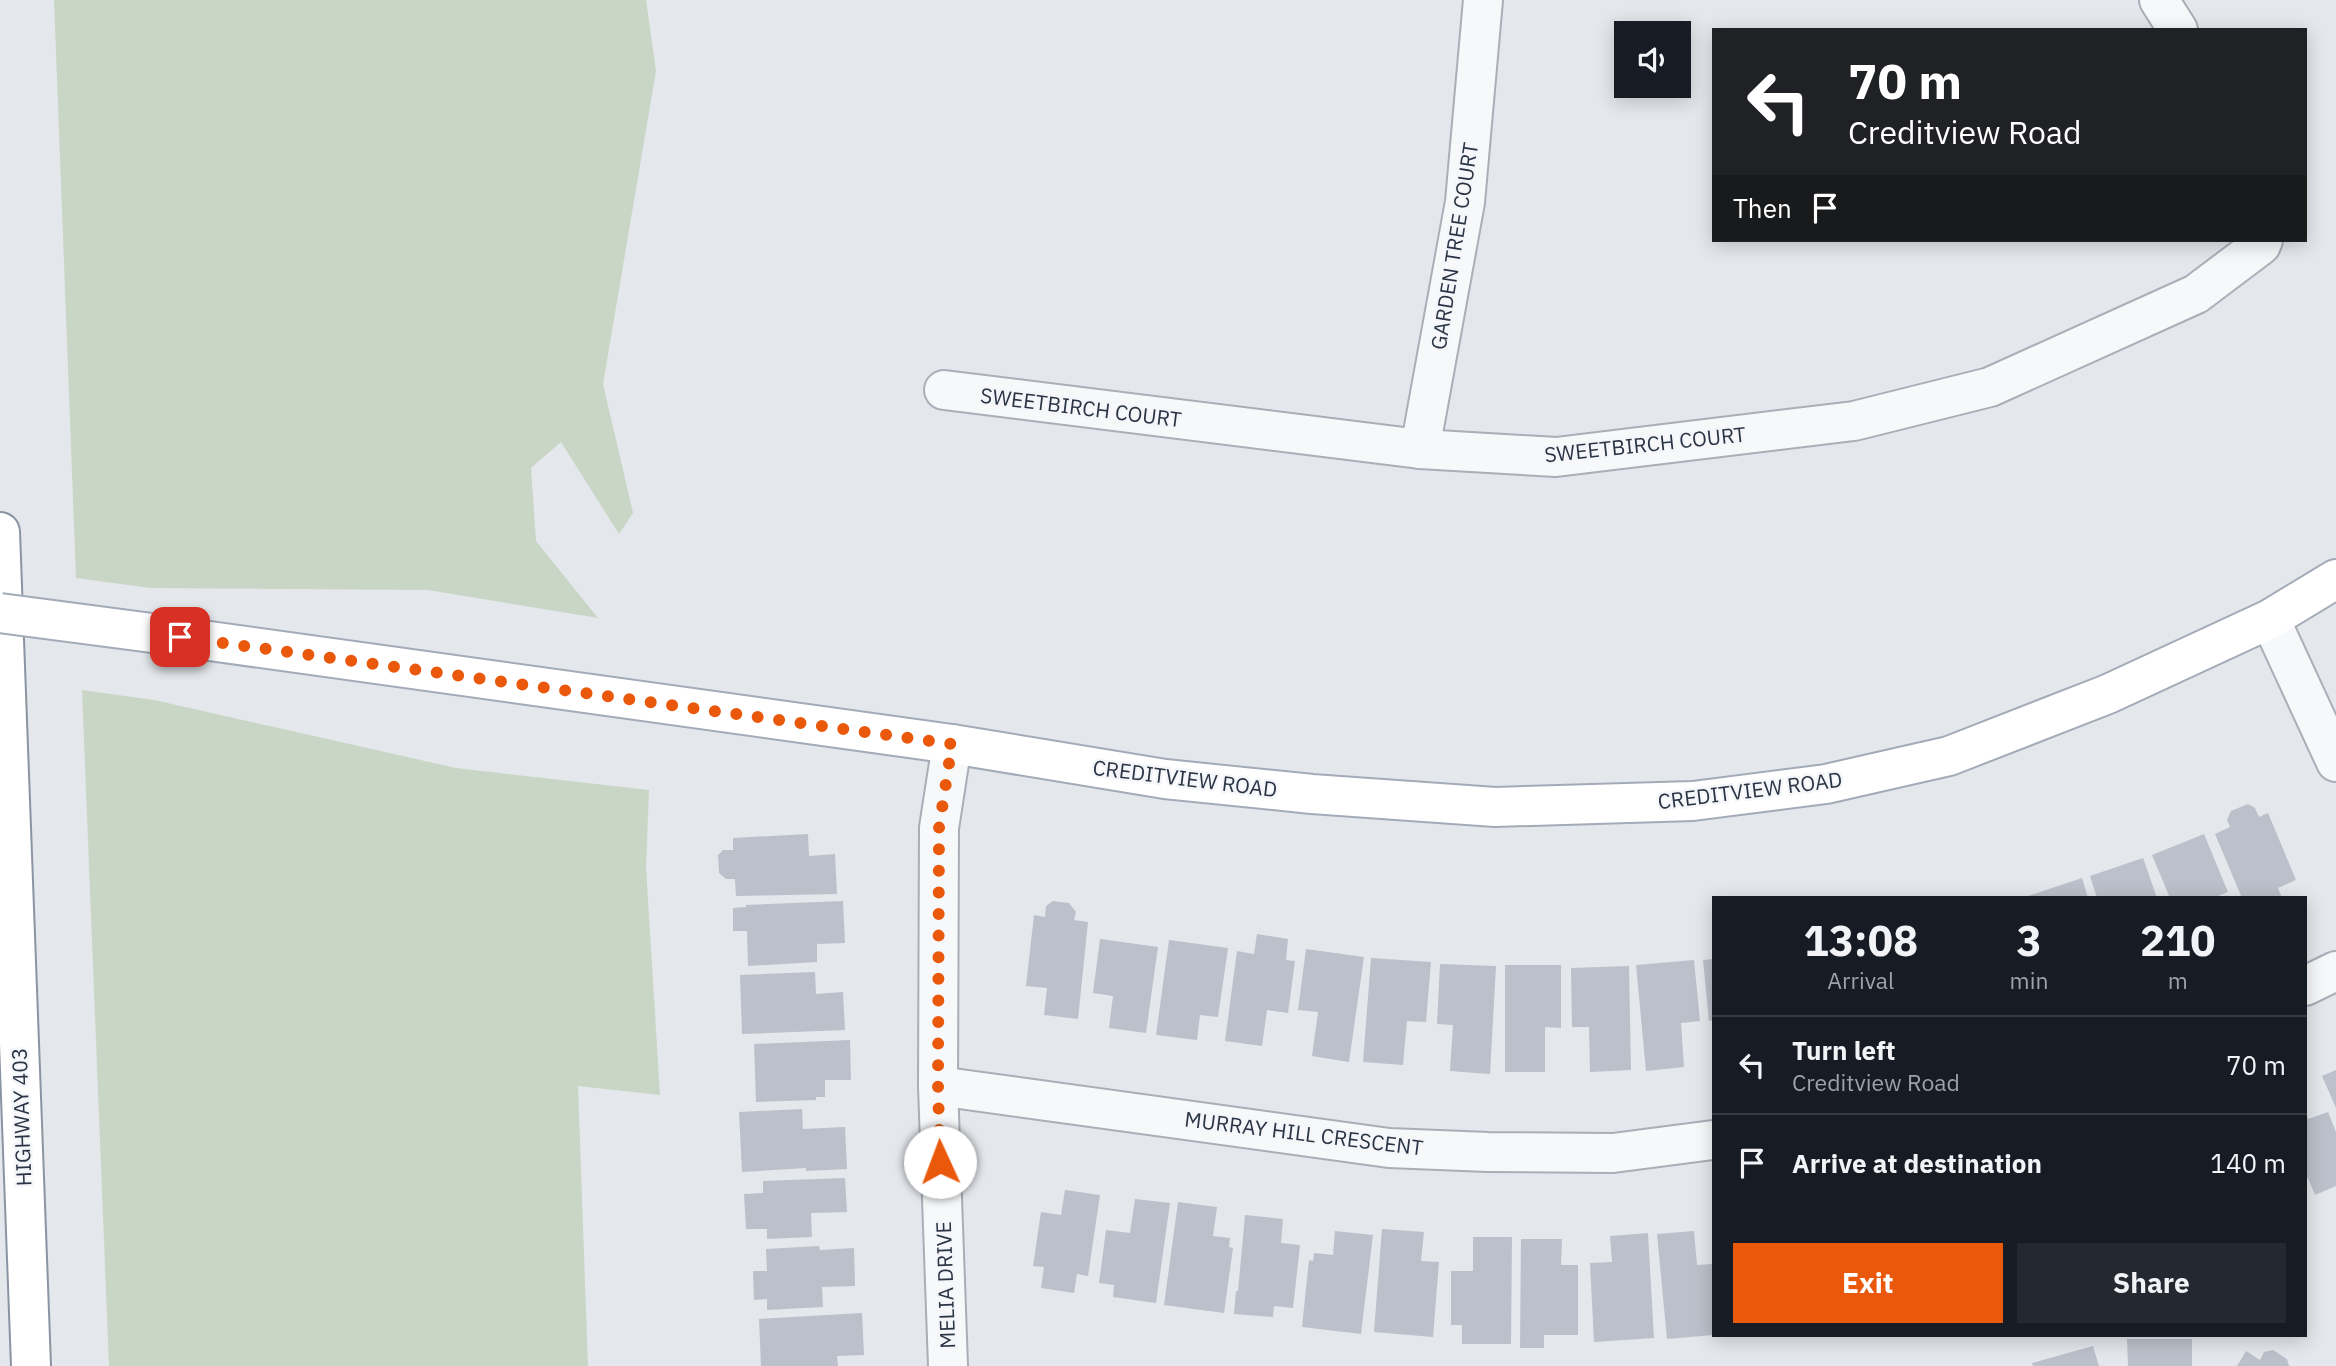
<!DOCTYPE html>
<style>
:root{--surface:#171b24;--page:#242831;--text:#f1f3f6;--muted:#9ea1a6;--line:#363941;--accent:#ea580c}
body{margin:0;font-family:"IBM Plex Sans",sans-serif;background:var(--page);color:var(--text);height:100vh;display:flex;flex-direction:column;font-size:26px;white-space:nowrap}
*{box-sizing:border-box;margin:0}
p{font-size:23px;color:var(--muted)}
.icon{flex:none;width:38px;height:38px;fill:none;stroke:currentColor;stroke-width:2;stroke-linecap:round;stroke-linejoin:round}
.map{position:relative;flex:1;overflow:hidden}
.drawer{position:absolute;left:1712px;top:896px;width:595px;height:441px;display:flex;flex-direction:column;background:var(--surface);border-radius:0px;box-shadow:0 4px 18px #0003}
.drawer>*{flex:none}
.hud{position:absolute;left:1712px;top:28px;width:595px;height:214px;border-radius:0px;box-shadow:0 4px 18px #0003;background:#202124;color:#fff;overflow:hidden}
.tools{position:absolute;left:1614px;top:21px;display:grid;gap:14px}
.tools a{display:grid;place-items:center;width:77px;height:77px;border-radius:0px;background:var(--surface);box-shadow:0 4px 18px #0003;font-size:35px}
.pin{position:absolute;display:grid;place-items:center;width:60px;height:60px;color:#fff;margin:-30px;border-radius:14px;box-shadow:0 4px 10px #0006}
.me{position:absolute;width:77px;margin:-38px;rotate:358deg;stroke-linejoin:round;filter:drop-shadow(0 0 5px #0008)}
.turn{display:flex;align-items:center;gap:24px;height:147px;padding:0 21px;font-size:32px}
.turn .icon{width:91px;height:91px;stroke-width:2.5}
.turn b{display:block;font-size:49px;line-height:60px}
.then{display:flex;align-items:center;height:66px;padding:0 21px;background:#0003;gap:14px;font-size:26px}
.eta{display:flex;justify-content:space-evenly;align-items:center;height:119px;text-align:center}
.eta b{font-size:42px;font-weight:800;line-height:49px}
.action{display:flex;gap:14px;margin-top:auto;padding:14px 21px}
.action a{flex:1;height:80px;border-radius:0px;background:var(--accent);color:#fff;font-size:28px;font-weight:800;line-height:80px;text-align:center}
.action a+a{background:var(--page);color:var(--text)}
ul{padding:0;list-style:none}
li{display:flex;align-items:center;gap:21px;height:98px;padding:0 21px;border-top:2px solid var(--line)}
li div{flex:1}
li b{display:block;font-size:26px}
li em{font-style:normal}
.map>svg:first-child{display:block}
.green{fill:#c9d6c5}
.building{fill:#bbc0ca}
.lines{fill:none;stroke-linecap:round;stroke-linejoin:round}
.minor-casing{stroke:#a9aeb7;stroke-width:42}
.major-casing{stroke:#a3abb8;stroke-width:42}
.highway-casing{stroke:#8b94a3;stroke-width:42}
.minor{stroke:#f7f8fa;stroke-width:38}
.major{stroke:#fff;stroke-width:38}
.highway{stroke:#fff;stroke-width:38}
.major-bridge-casing{stroke:#a3abb8;stroke-width:42;stroke-linecap:butt}
.major-bridge{stroke:#fff;stroke-width:38}
.route{stroke:#ea580c;stroke-width:12;stroke-dasharray:0 21.6}
.labels{text-anchor:middle;dominant-baseline:central;stroke-width:5;stroke-linejoin:round;paint-order:stroke}
.street-label{font-size:21px;fill:#2b3445;stroke:#f4f6f9}
</style>
<div class="map">
<svg width="2336" height="1366" viewBox="0 0 2336 1366">
<rect width="100%" height="100%" fill="#e4e7ec"/>
<!-- green -->
<g class="green">
<path d="M54,0h592l10,71 -53,313 30,129 -14,21 -58,-92 -30,26 5,73 62,77 -170,-28 -278,-2 -74,-10z"/>
<path d="M82,690l72,10 302,68 193,22 -3,77 14,228 -82,-9 10,280h-479z"/>
</g>
<!-- building -->
<g class="building">
<path d="M2248,804l7,4 4,9 9,-4 28,67 -18,8 4,10h-40l-27,-64 15,-7 -3,-7 4,-9z"/>
<path d="M808,834l1,22 26,-2 2,40 -101,2 -1,-17h-9l-7,-6 -1,-18 5,-5h10v-12z"/>
<path d="M2204,834l24,58 -15,6h-43l-18,-43z"/>
<path d="M2143,858l14,40h-60l-7,-22z"/>
<path d="M2082,878l6,20h-63v-1z"/>
<path d="M843,901l2,42 -28,1v18l-69,4 -1,-35h-14v-23l13,-1v-2z"/>
<path d="M1053,901l16,2 7,9 -2,8 14,2 -10,97 -34,-4 3,-27 -21,-2 8,-71 11,2 1,-11z"/>
<path d="M1257,934l31,5 -2,21 9,1 -7,52 -21,-3 -5,36 -37,-5 12,-90 17,3z"/>
<path d="M1100,939l58,8 -12,86 -37,-5 4,-32 -20,-3z"/>
<path d="M1169,940l59,8 -10,69 -18,-2 -3,25 -41,-5z"/>
<path d="M1306,949l58,8 -15,105 -37,-6 6,-44 -20,-2z"/>
<path d="M1371,958l60,4 -5,60 -19,-1 -4,44 -40,-3z"/>
<path d="M1713,959v61l-4,1 -6,-61z"/>
<path d="M1694,960l6,61 -19,2 3,44 -38,4 -10,-106z"/>
<path d="M1440,964l56,2 -6,108 -40,-3 3,-46 -16,-1z"/>
<path d="M1505,965h56v63l-16,-1v45h-40z"/>
<path d="M1629,966l2,104 -41,2 -1,-45h-17l-1,-59z"/>
<path d="M815,972l1,22 27,-2 2,38 -103,4 -2,-59z"/>
<path d="M850,1040l1,40h-26v17h-9v3l-60,2 -2,-58z"/>
<path d="M2336,1070v38l-14,-32z"/>
<path d="M802,1109l1,20 42,-2 2,42 -41,2v-3l-64,4 -3,-60z"/>
<path d="M2305,1111l3,8 20,-7 8,20v54l-21,9 -7,-17 -3,1z"/>
<path d="M845,1178l2,34 -36,1 1,24 -45,2v-10h-21l-2,-35 19,-1v-12z"/>
<path d="M1065,1190l35,5 -12,81 -11,-2 -3,19 -33,-5 3,-21 -11,-1 8,-54 20,3z"/>
<path d="M1135,1199l35,4 -14,100 -43,-6 1,-12 -15,-2 7,-53 24,3z"/>
<path d="M1178,1202l39,5 -4,29 17,2 -1,9 4,1 -9,65 -60,-8z"/>
<path d="M1245,1215l38,4 -2,24 19,2 -7,63 -19,-2 -1,11 -39,-3 2,-23h2z"/>
<path d="M1382,1229l42,3 -3,29 18,1 -6,75 -59,-5z"/>
<path d="M1335,1231l38,4 -12,99 -59,-7 7,-67 4,1 1,-8 19,2z"/>
<path d="M1694,1231l3,34 16,-1v71l-46,4 -10,-105z"/>
<path d="M1648,1233l6,105 -60,4 -4,-79 22,-1 -2,-26z"/>
<path d="M1473,1237h39l-1,107h-49v-19h-11v-54h22z"/>
<path d="M1521,1239h41l-1,26h17v70h-34v13h-24z"/>
<path d="M819,1246l1,4 34,-2 1,38 -33,1 1,20 -56,3v-11l-13,1 -1,-29h14l-1,-22z"/>
<path d="M862,1313l2,42 -27,1 1,10h-77l-2,-47z"/>
<path d="M2127,1339h65v27h-64z"/>
<path d="M2093,1346l6,20h-66l-1,-3z"/>
<path d="M2273,1350l14,9 2,7h-52l9,-15 14,9 4,-8z"/>
</g>
<g class="lines">
<defs>
<g id="minor">
<path d="M2159,0l19,30"/>
<path d="M944,390l476,59 136,8 298,-36 136,-34 206,-93 65,-49 2,-5"/>
<path d="M1420,449l45,-247 18,-202"/>
<path d="M2270,619l66,143"/>
<path d="M2305,986l31,-15"/>
<path d="M938,1086l451,62 99,4 125,1 100,-13"/>
<path d="M948,1366l-10,-280 1,-258 13,-84"/>
</g>
<path id="major" d="M152,633l800,111 213,35 147,15 183,13 198,-6 133,-17 123,-28 159,-62 162,-75 66,-40"/>
<path id="highway" d="M0,532l31,834"/>
</defs>
<!-- minor casing -->
<use href="#minor" class="minor-casing"/>
<!-- major casing -->
<use href="#major" class="major-casing"/>
<!-- highway casing -->
<use href="#highway" class="highway-casing"/>
<!-- minor -->
<use href="#minor" class="minor"/>
<!-- major -->
<use href="#major" class="major"/>
<!-- highway -->
<use href="#highway" class="highway"/>
<defs>
<path id="major-bridge" d="M0,613l152,20"/>
</defs>
<!-- major-bridge casing -->
<use href="#major-bridge" class="major-bridge-casing"/>
<!-- major-bridge -->
<use href="#major-bridge" class="major-bridge"/>
</g>
<g class="lines">
<!-- route -->
<path class="route" d="M180,637l772,107 -13,84 -1,258 2,76"/>
</g>
<g class="labels">
<!-- street labels -->
<g class="street-label">
<text transform="translate(1454 246) rotate(-81)">GARDEN TREE COURT</text>
<text transform="translate(1081 407) rotate(7)">SWEETBIRCH COURT</text>
<text transform="translate(1645 444) rotate(-6)">SWEETBIRCH COURT</text>
<text transform="translate(1185 778) rotate(7)">CREDITVIEW ROAD</text>
<text transform="translate(1750 790) rotate(-7)">CREDITVIEW ROAD</text>
<text transform="translate(21 1117) rotate(-92)">HIGHWAY 403</text>
<text transform="translate(1304 1133) rotate(7)">MURRAY HILL CRESCENT</text>
<text transform="translate(945 1285) rotate(-92)">MELIA DRIVE</text>
</g>
</g>
</svg>
<div class="tools">
<a><svg class="icon" aria-label="sound" viewBox="0 0 24 24"><path d="M4 9h4l5-4v14l-5-4H4zM17 9q2 3 0 6"/></svg></a>
</div>
<div class="pin" style="left:180px;top:637px;background:#d93025"><svg class="icon" aria-label="arrive" viewBox="0 0 24 24"><path d="M6 21V4h12l-3 4 3 4H6"/></svg></div>
<svg class="me" style="left:940px;top:1162px" viewBox="-20 -20 40 40"><circle r="19" fill="#fff"/><path d="M0-13L10 11 0 6-10 11z" fill="#ea580c"/></svg>
<div class="hud">
<div class="turn"><svg class="icon" aria-label="left" viewBox="0 0 24 24"><path d="M17 20v-9H6M10 6l-5 5 5 5"/></svg><div><b>70 m</b>Creditview Road</div></div>
<div class="then">Then<svg class="icon" aria-label="arrive" viewBox="0 0 24 24"><path d="M6 21V4h12l-3 4 3 4H6"/></svg></div>
</div>
<section class="drawer">
<div class="eta">
<div><b>13:08</b><p>Arrival</p></div>
<div><b>3</b><p>min</p></div>
<div><b>210</b><p>m</p></div>
</div>
<ul>
<li><svg class="icon" aria-label="left" viewBox="0 0 24 24"><path d="M17 20v-9H6M10 6l-5 5 5 5"/></svg><div><b>Turn left</b><p>Creditview Road</p></div><em>70 m</em></li>
<li><svg class="icon" aria-label="arrive" viewBox="0 0 24 24"><path d="M6 21V4h12l-3 4 3 4H6"/></svg><div><b>Arrive at destination</b></div><em>140 m</em></li>
</ul>
<div class="action"><a>Exit</a><a>Share</a></div>
</section>
</div>
